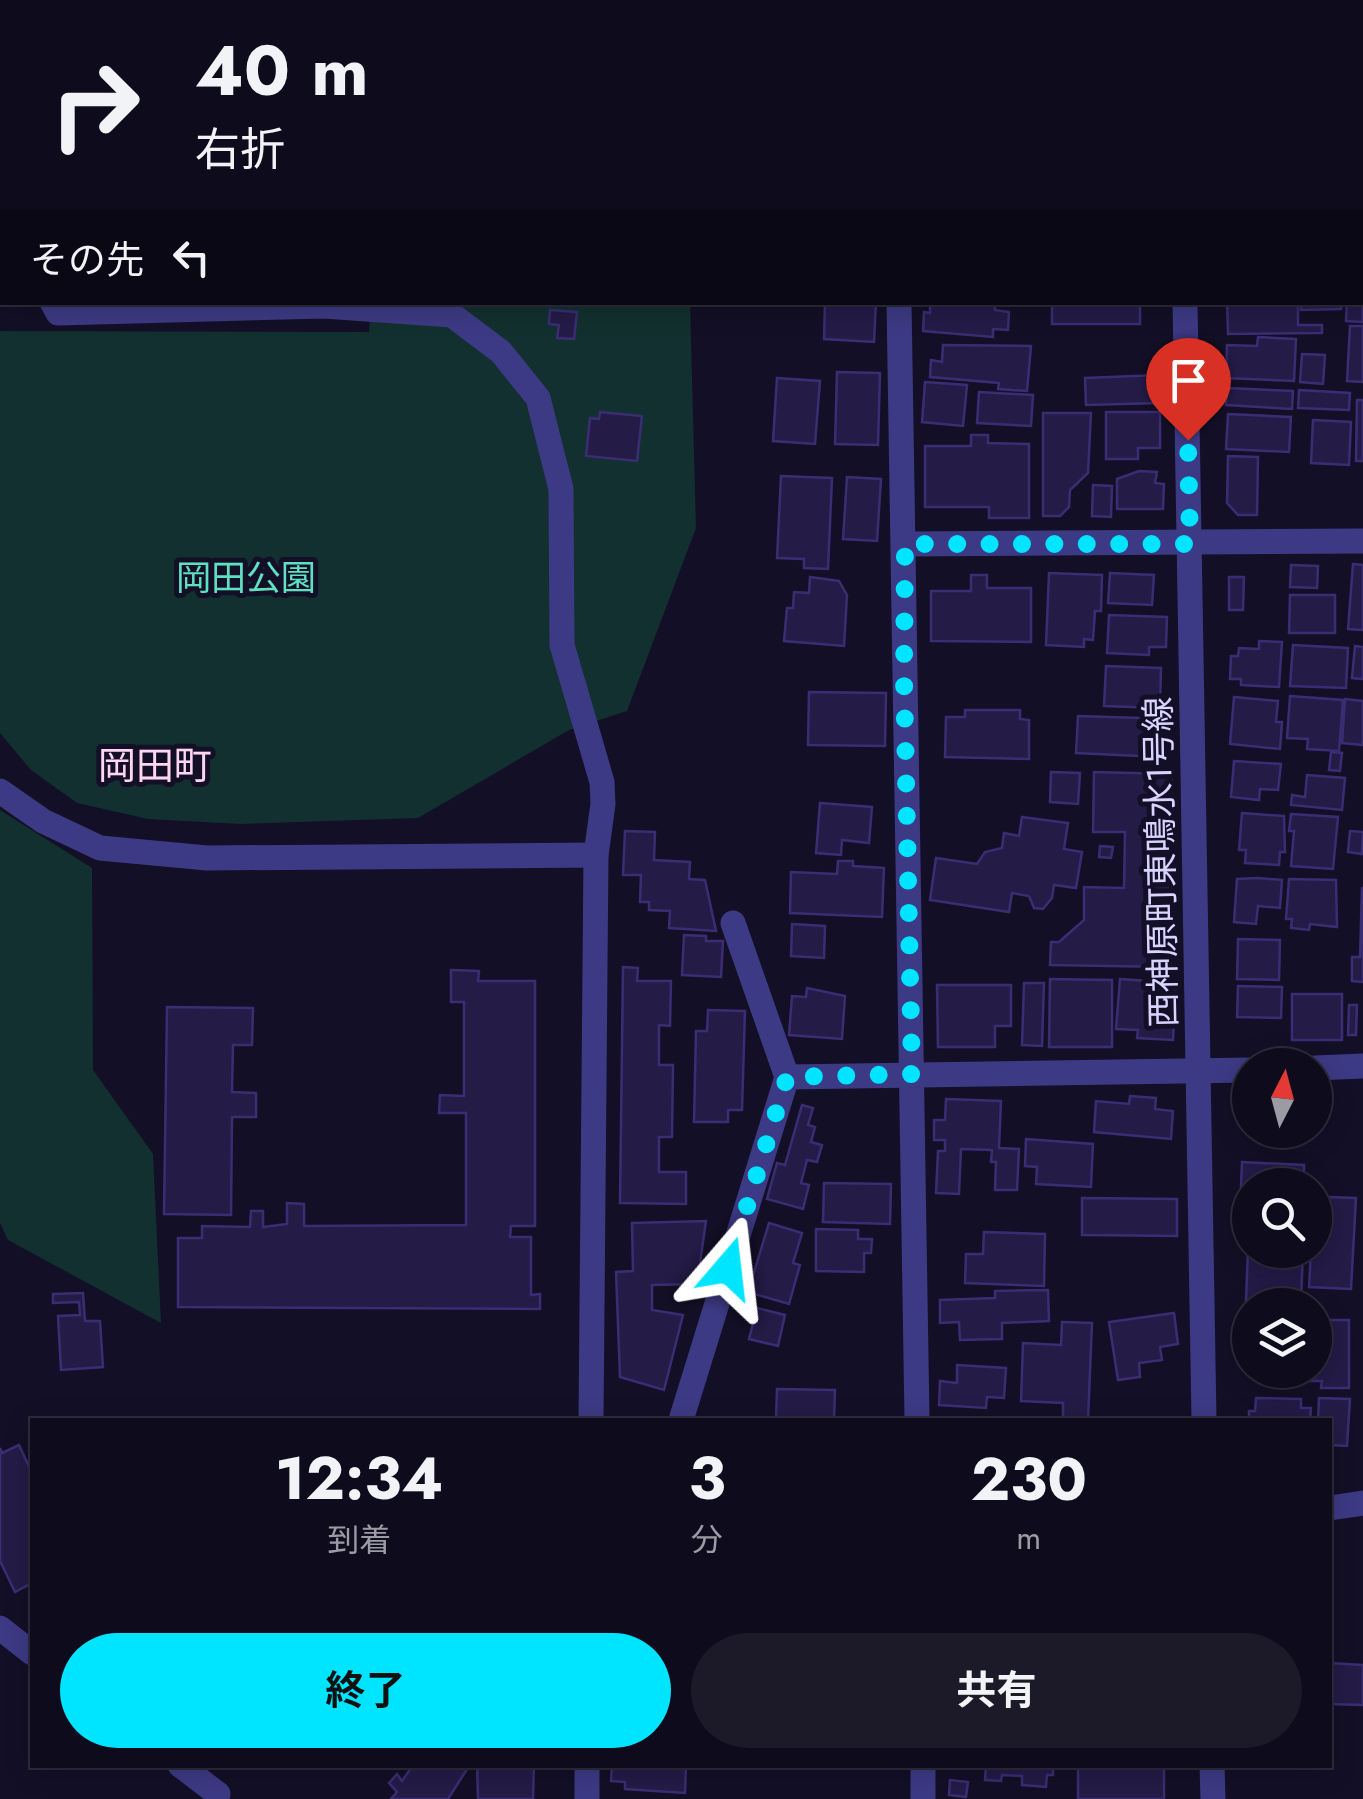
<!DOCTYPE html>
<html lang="ja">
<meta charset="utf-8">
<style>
:root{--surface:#0e0b1c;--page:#1c1929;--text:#f1f3f6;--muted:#9b9ba3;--line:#2e2b3b;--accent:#00e5ff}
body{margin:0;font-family:Jost,"Noto Sans JP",sans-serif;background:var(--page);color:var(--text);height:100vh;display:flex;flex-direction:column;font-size:38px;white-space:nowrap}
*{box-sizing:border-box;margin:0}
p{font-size:32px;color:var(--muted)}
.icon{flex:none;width:55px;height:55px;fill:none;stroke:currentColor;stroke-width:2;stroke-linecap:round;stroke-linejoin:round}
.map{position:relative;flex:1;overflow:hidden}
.sheet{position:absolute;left:30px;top:1418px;width:1302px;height:350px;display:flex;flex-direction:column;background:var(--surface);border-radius:0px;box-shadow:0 5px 25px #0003,0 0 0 2px var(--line)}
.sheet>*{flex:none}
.hud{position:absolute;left:0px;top:0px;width:1365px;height:305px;box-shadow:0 5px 25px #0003,0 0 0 2px var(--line);background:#0e0b1c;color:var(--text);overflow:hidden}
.needle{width:65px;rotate:6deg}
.buttons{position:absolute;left:1232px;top:1048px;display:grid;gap:20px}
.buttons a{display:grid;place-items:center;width:100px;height:100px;border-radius:50%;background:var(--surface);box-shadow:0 5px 25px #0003,0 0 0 2px var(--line);font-size:50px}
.pin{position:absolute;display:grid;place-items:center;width:85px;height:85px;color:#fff;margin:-102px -42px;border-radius:50% 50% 50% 0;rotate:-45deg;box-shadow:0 0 10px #0007}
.pin .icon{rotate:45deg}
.me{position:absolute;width:110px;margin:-55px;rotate:17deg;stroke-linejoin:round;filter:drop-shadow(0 0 8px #0008)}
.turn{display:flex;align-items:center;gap:35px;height:210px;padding:0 30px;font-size:45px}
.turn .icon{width:130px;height:130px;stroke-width:2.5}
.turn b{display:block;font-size:70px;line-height:85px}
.then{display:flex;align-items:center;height:95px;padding:0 30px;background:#0003;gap:20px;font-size:38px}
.eta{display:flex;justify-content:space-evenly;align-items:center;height:170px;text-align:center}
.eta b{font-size:60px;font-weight:700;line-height:70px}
.button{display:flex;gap:20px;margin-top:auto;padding:20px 30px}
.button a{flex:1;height:115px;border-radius:60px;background:var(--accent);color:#111;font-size:40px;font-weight:700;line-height:115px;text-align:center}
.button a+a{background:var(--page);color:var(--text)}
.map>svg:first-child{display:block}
.green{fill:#12302f}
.building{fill:#241b47;stroke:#3b2d73;stroke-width:2.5}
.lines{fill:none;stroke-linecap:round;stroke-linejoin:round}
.minor{stroke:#3d3a85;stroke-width:25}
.route{stroke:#00e5ff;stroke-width:18;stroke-dasharray:0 32.4}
.labels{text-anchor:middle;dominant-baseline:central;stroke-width:10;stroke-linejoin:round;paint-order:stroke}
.park-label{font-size:35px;fill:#5fe0c0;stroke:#130f26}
.street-label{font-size:35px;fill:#d9d4ff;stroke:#130f26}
.neighbourhood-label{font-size:38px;fill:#ffd6f0;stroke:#130f26}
</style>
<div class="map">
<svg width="1363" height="1799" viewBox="0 0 1363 1799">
<rect width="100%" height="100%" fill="#130f26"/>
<!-- green -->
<g class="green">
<path d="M382,0h384l-384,2z"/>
<path d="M371,303h319l6,225 -69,183 -58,19 -151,88 -177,6 -93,-5 -71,-16 -46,-33 -31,-37v-402l369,1z"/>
<path d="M0,810l92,58 1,202 60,84 8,169 -153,-83 -8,-17z"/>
</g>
<!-- building -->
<g class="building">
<path d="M1017,0h74l-74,2z"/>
<rect x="1101" y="0" width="51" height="2"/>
<path d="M1363,289v33l-17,-1 1,-19h15z"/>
<path d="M825,302h51l-2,40 -50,-3z"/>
<path d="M930,302l65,4v4l14,2 -1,18 -15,-1v8l-70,-6 1,-19 6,1z"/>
<rect x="1052" y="302" width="88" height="22"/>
<path d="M1227,302h71v23h24v8l-94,1z"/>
<path d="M1301,302h40v7l-40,1z"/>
<path d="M550,310l27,2 -3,27 -17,-1 2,-13 -10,-1z"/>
<path d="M1350,326h13v56l-16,-1z"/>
<path d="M1258,337l38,2 -2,42 -68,-3 1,-33 30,1z"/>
<path d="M943,345l88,1 -4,45 -29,-2 1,-6 -69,-6 1,-17 11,2z"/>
<path d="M1302,354l23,1 -2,29 -23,-2z"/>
<path d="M837,372l43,1 -2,72 -43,-1z"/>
<path d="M1159,375l1,28 -74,2 -1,-27z"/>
<path d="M777,378l43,3 -5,63 -42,-3z"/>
<path d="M925,382l42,3 -4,41 -41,-4z"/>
<path d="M1227,388l66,3 -1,18 -66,-4z"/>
<path d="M1299,390l51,3 -1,17 -51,-2z"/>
<path d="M979,392l54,3 -2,31 -54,-3z"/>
<path d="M1357,400h6v61h-7z"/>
<path d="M600,412l42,4 -5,45 -51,-5 4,-38 9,1z"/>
<path d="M1106,412h54v36h-22v11h-32z"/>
<path d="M1043,413h48l-3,60 -18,17 -1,17 -9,9h-17z"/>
<path d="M1228,414l63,3 -2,35 -63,-3z"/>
<path d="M1313,420l38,2 -2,43 -38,-2z"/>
<path d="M971,435h17v8l41,1v74h-40v-11h-64v-61h46z"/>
<path d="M1228,456l30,1 -1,58h-19l-11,-12z"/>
<path d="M1139,471l18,1 -2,11 9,1 -1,25h-46v-30z"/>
<path d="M781,476l51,2 -4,91 -24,-1v-9l-27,-1z"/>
<path d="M847,477l34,2 -4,62 -34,-2z"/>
<path d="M1093,485l19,1 -1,31 -19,-1z"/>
<path d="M1353,564l10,1v65l-15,-1z"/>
<path d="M1291,565l27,1 -1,22 -27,-1z"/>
<path d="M1049,573l53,2 -1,36h-6l-2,29 -9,-1v8l-38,-2z"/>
<path d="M1110,573l44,2 -2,30 -44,-2z"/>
<path d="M971,575h16v13h44v54l-100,-1v-50h40z"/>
<path d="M810,577l29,4 8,14 -3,51 -60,-5 3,-33h6l1,-16 15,1z"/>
<path d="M1229,577h15l-1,33h-14z"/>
<path d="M1290,595h45v38h-46z"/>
<path d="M1109,615l58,2 -1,30h-17v8l-42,-2z"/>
<path d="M1259,641l23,1 -3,45 -38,-2v-6h-11l1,-23h7l1,-8 20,1z"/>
<path d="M1293,645l55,3 -2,40 -56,-2z"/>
<path d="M1355,646l8,1v32l-11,-1z"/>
<path d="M1106,666l55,2 -1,40 -56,-2z"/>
<path d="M809,692l77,1 -1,53 -77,-1z"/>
<path d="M1290,696l53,4 -4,51 -32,-2 1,-10 -21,-1z"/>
<path d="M1234,697l44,4 -2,21h6l-2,27 -50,-5z"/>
<path d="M1345,699l18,2v44l-21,-2z"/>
<path d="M965,710h55v9l9,1v39l-84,-2 1,-40h19z"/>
<path d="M1078,716l63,2v7l20,1 -1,31 -84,-4z"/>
<path d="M1331,752l11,1 -2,18 -11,-1z"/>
<path d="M1234,761l47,3 -3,26 -18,-1 -1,11 -28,-3z"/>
<path d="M1051,772l29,1 -2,31 -28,-2z"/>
<path d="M1094,772l78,2 -4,193 -118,-2 1,-23h8l25,-22v-33l40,1 1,-56h-32z"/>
<path d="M1307,775l38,3 -3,32 -51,-5 1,-10 13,2z"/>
<path d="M820,803l52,4 -3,36 -27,-3 -1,15 -25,-2z"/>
<path d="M1242,813l42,3 1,36h-5l-1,13 -34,-2 1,-13h-7z"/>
<path d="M1291,814l47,3 -5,52 -42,-3 3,-35h-5z"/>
<path d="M1022,817l46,6 -4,26 18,3 -6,36 -22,-3 -2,13 -9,11 -9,-1 -5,-12 -17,-3 -3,19 -79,-12 6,-42 41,6 8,-12 17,-4 2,-15 15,3z"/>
<path d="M625,831l30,1 -1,28 36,2 -1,17 16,1 11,51 -47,-3 1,-17 -21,-1v-8h-9l1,-27h-18z"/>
<path d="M1350,831l13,1 -1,22 -14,-2z"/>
<path d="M1100,846l13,1 -2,11 -12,-1z"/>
<path d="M838,861h15v5l31,2 -2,49 -92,-4 1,-41 46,2z"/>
<path d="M1258,878l24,2 -2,28 -22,-2 -2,18 -22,-2 3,-43z"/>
<path d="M1289,879l47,1 1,47 -27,-3 -1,6 -18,-2 1,-9h-6z"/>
<path d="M1362,888h1v94l-11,-1v-24h8z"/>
<path d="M792,924l33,2 -1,32 -33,-2z"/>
<path d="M684,935l22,1v5h17l-2,36 -39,-2z"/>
<path d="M1238,939l42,1 -1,40 -42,-1z"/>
<path d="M623,967l15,1 -1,13h34l-1,45 -11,-1v40h14l-1,72h-13v35h27v32l-66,-1z"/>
<path d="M451,970l28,1 -1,10h57v245h-24l-1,11h21v58l9,-1v15l-362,-2v-69h24v-12l48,1 1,-16h12v16l24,-3v-21l17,1v22l162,-1v-112h-27l1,-18 24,1v-94h-13z"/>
<path d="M1050,979l62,1v67h-63z"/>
<path d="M1120,979l56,4 -3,57 -36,-2 1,-8 -22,-1z"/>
<path d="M1024,983h20l-2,63 -20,-1z"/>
<path d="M937,985h74v41h-16v21h-57z"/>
<path d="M1238,986l44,1 -1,31 -44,-1z"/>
<path d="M807,988l38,8 -3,43 -53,-4 3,-39 14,1z"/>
<rect x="1292" y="994" width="50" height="46"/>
<path d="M1349,1005h8l-1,30h-8z"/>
<path d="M167,1007l86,1 -1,37h-19l-1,47 24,1v24h-24l-1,98 -67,-1z"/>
<path d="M708,1010l37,1 -3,99h-14v12h-34l2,-91h11z"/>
<path d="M1130,1096l26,2 -1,11 18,2 -2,28 -77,-7 2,-31 33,3z"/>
<path d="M946,1099l55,2 -2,47 20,1 -2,41h-22l1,-28h-5l1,-12 -31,-1 -2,45 -23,-1 2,-42h7v-11h-11v-20h11z"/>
<path d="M802,1105l11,3 -5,17 7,2 -4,15 11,3 -5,17 -10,-2 -6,23 8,2 -6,24 -36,-10 10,-36 8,2z"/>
<path d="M1026,1139l67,5 -2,43 -55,-3 1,-17 -12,-1z"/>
<path d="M1242,1162l62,3v20l-63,1z"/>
<path d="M824,1183l67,1 -1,40 -67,-2z"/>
<path d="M1328,1197l28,1 -5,91 -42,-2 2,-37h4v-41h13z"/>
<path d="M1082,1198l95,1v37l-95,-1z"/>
<path d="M706,1221l-9,63 -45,1v25l31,5 -19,75 -44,-13 -4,-105 17,-1 -1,-48z"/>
<path d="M769,1223l33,10 -9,30 7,2 -11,39 -41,-12z"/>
<path d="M816,1229l42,1v9h14l-1,14h-7v19l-48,-1z"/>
<path d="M984,1232l61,2 -1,52 -79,-3 1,-29h17z"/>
<path d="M1248,1248l55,2 -2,53 -55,-2z"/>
<path d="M1048,1290l1,31 -47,2v16l-42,1 -1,-18 -19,1v-23l55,-2v-7z"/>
<path d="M83,1293l2,28h15l3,46 -42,3 -3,-54 22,-1 -1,-13 -26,1v-9z"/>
<path d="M757,1308l28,7 -7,31 -29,-7z"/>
<path d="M1174,1313l4,31 -18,3 2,13 -23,3 1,14 -22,3 -9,-58z"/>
<path d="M1315,1320h34v68h-28l1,-7h-21v-6l-38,-1v-4h52z"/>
<path d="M1062,1322l30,1 -4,97h-25v-17l-42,-2 2,-58 38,2z"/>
<path d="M957,1365l49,3 -2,30 -17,-1 -1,11 -47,-3 1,-24 17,2z"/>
<path d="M777,1389l58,1 -1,30h-58z"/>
<path d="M1256,1398l45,1v9h10l-1,12h-61v-9h6z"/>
<path d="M1319,1398l31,1 -3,47 -17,-1v-25h-12z"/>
<path d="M19,1445l13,28v110l-17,9 -15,-31v-113l2,5z"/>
<path d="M1330,1663l33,2v40l-33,-1z"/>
<path d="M413,1765h121l-1,34h-55l-1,-34 -8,1 -21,33h-57l6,-7 -8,-9 8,-9 5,7z"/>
<path d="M612,1765h74l-1,28 -60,-4v-7l-14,-1z"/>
<path d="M986,1765h67v10h-6l-1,12 -24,-2v-9l-20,-1 -1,6 -16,-1z"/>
<rect x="1078" y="1765" width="86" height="34"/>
<path d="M950,1780l18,2 -2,15 -17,-2z"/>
</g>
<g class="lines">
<!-- minor -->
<g class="minor">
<path d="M896,0v2"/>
<path d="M1178,0v2"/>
<path d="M342,2v-2"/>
<path d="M0,221l2,4"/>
<path d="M52,302l6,11 266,-7 128,9 49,37 37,46 23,91 1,156 40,137 1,22 -7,51"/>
<path d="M899,302l18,1118"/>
<path d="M1185,302l19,1118"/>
<path d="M905,544l458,-3"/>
<path d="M0,791l43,30 57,27 107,10 389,-3 -5,565"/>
<path d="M733,923l54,154"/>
<path d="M1315,1068l48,-2"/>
<path d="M681,1420l106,-343 463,-7"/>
<path d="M1330,1508l33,-5"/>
<path d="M0,1628l32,25"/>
<path d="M180,1765l38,29"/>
<path d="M923,1765v34"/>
<path d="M1212,1765l1,34"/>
<path d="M587,1799v-34"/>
</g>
</g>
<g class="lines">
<!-- route -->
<path class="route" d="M728,1268l59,-191 125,-3 -8,-395 1,-135h285l-2,-104"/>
</g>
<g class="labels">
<!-- park labels -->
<g class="park-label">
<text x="246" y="578">岡田公園</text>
</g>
<!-- street labels -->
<g class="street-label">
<text transform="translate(1161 862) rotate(-91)">西神原町東鳴水1号線</text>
</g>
<!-- neighbourhood labels -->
<g class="neighbourhood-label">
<text x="155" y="765">岡田町</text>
</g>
</g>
</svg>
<div class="buttons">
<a><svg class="needle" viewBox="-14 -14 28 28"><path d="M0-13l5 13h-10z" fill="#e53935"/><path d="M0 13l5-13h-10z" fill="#9b9ba3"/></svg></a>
<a><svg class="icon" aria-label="search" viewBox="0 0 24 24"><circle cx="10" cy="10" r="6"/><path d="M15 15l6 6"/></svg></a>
<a><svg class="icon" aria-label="layers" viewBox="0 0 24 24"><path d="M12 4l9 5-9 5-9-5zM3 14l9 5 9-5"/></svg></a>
</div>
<div class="pin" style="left:1188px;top:440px;background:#d93025"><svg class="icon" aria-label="arrive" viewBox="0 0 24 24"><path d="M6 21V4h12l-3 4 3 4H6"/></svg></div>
<svg class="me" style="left:728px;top:1268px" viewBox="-20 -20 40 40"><path d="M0-17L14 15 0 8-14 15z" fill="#00e5ff" stroke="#fff" stroke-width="4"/></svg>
<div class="hud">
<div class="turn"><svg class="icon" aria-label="right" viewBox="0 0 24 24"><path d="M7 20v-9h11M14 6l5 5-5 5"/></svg><div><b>40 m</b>右折</div></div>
<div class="then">その先<svg class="icon" aria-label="left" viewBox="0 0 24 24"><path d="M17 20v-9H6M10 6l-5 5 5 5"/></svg></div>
</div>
<section class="sheet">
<div class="eta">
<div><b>12:34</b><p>到着</p></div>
<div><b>3</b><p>分</p></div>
<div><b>230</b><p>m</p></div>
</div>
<div class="button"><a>終了</a><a>共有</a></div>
</section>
</div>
